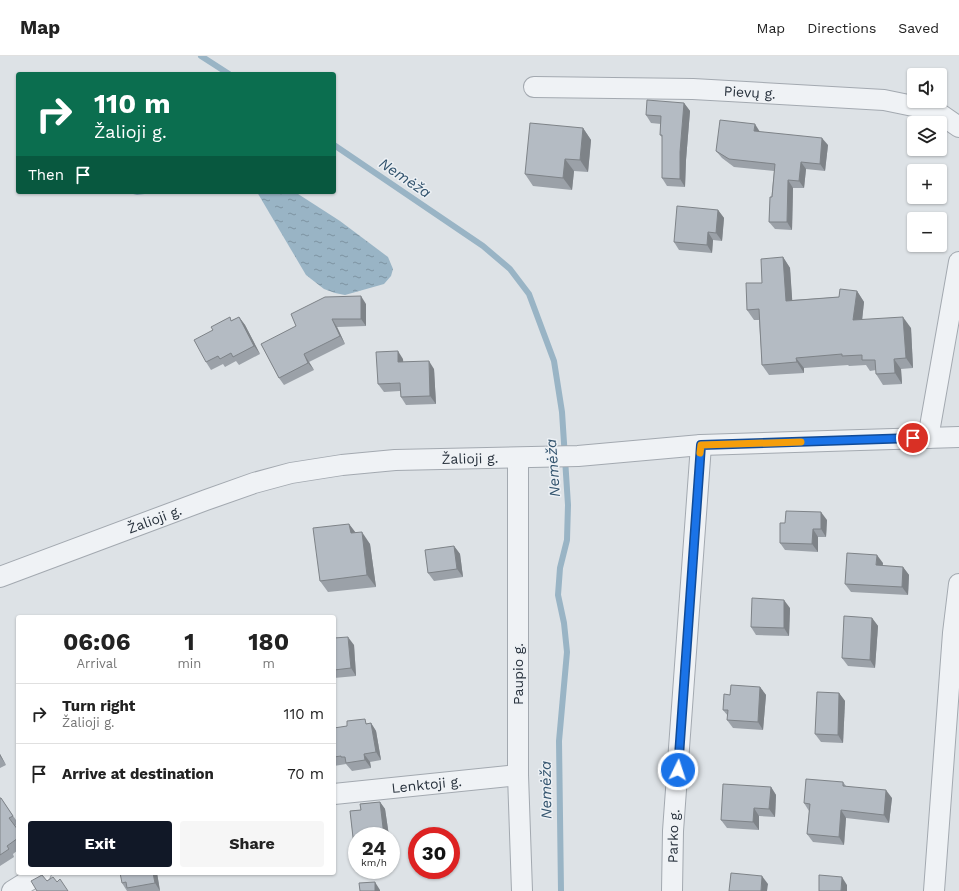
<!DOCTYPE html>
<meta charset="utf-8">
<style>
:root{--surface:#fff;--page:#f6f6f6;--text:#222;--muted:#767676;--line:#e0e0e0;--accent:#111827}
body{margin:0;font-family:"Work Sans",sans-serif;background:var(--page);color:var(--text);height:100vh;display:flex;flex-direction:column;font-size:15px;white-space:nowrap}
*{box-sizing:border-box;margin:0}
p{font-size:13px;color:var(--muted)}
.icon{flex:none;width:22px;height:22px;fill:none;stroke:currentColor;stroke-width:2;stroke-linecap:round;stroke-linejoin:round}
.map{position:relative;flex:1;overflow:hidden}
.panel{position:absolute;left:16px;top:559px;width:320px;height:260px;display:flex;flex-direction:column;background:var(--surface);border-radius:4px;box-shadow:0 1px 3px #0004}
.panel>*{flex:none}
.hud{position:absolute;left:16px;top:16px;width:320px;height:122px;border-radius:4px;box-shadow:0 1px 3px #0004;background:#0b6e4f;color:#fff;overflow:hidden}
.buttons{position:absolute;left:907px;top:12px;display:grid;gap:8px}
.buttons a{display:grid;place-items:center;width:40px;height:40px;border-radius:4px;background:var(--surface);box-shadow:0 1px 3px #0004;font-size:20px}
.speed{position:absolute;left:348px;top:771px;display:flex;gap:8px;font-size:20px;font-weight:700;text-align:center}
.speed>*{display:grid;place-content:center;width:52px;height:52px;border-radius:50%;background:var(--surface);box-shadow:0 1px 3px #0004;line-height:1}
.speed small{font-size:10px;font-weight:400}
.speed .limit{border:6px solid #d22;background:#fff;color:#111}
.pin{position:absolute;display:grid;place-items:center;width:34px;height:34px;color:#fff;margin:-17px;border:2px solid #fff;border-radius:50%;box-shadow:0 1px 4px #0007}
.me{position:absolute;width:44px;margin:-22px;rotate:4deg;stroke-linejoin:round;filter:drop-shadow(0 0 3px #0008)}
.turn{display:flex;align-items:center;gap:14px;height:84px;padding:0 12px;font-size:18px}
.turn .icon{width:52px;height:52px;stroke-width:2.5}
.turn b{display:block;font-size:28px;line-height:34px}
.then{display:flex;align-items:center;height:38px;padding:0 12px;background:#0003;gap:8px;font-size:15px}
.eta{display:flex;justify-content:space-evenly;align-items:center;height:68px;text-align:center}
.eta b{font-size:24px;font-weight:700;line-height:28px}
.cta{display:flex;gap:8px;margin-top:auto;padding:8px 12px}
.cta a{flex:1;height:46px;border-radius:4px;background:var(--accent);color:#fff;font-size:16px;font-weight:700;line-height:46px;text-align:center}
.cta a+a{background:var(--page);color:var(--text)}
ul{padding:0;list-style:none}
li{display:flex;align-items:center;gap:12px;height:60px;padding:0 12px;border-top:1px solid var(--line)}
li div{flex:1}
li b{display:block;font-size:15px}
li em{font-style:normal}
header{display:flex;align-items:center;gap:24px;box-sizing:border-box;height:56px;padding:0 20px;background:var(--surface);border-bottom:1px solid var(--line)}
header strong{font-size:19px}
nav{display:flex;gap:22px;margin-inline-start:auto;font-size:14px}
.map>svg:first-child{display:block}
.water{fill:url(#water-ripples)}
.lines{fill:none;stroke-linecap:round;stroke-linejoin:round}
.stream{stroke:#99b4c5;stroke-width:6}
.street-casing{stroke:#a3a9b0;stroke-width:22}
.street{stroke:#eff2f5;stroke-width:20}
.wall{fill:#9ba1a8}
.shaded-wall{fill:#7e8388}
.building{fill:#b4bbc3;stroke:#7e8388}
.route-casing{stroke:#114b97;stroke-width:10}
.route{stroke:#1a73e8;stroke-width:7}
.slow{stroke:#f59e0b;stroke-width:7}
.labels{text-anchor:middle;dominant-baseline:central;stroke-width:3;stroke-linejoin:round;paint-order:stroke}
.street-label{font-size:14px;fill:#27313c;stroke:#ecf0f4}
.water-label{font-size:15px;font-style:italic;fill:#33546e;stroke:#ecf0f4}
</style>
<header>
<strong>Map</strong>
<nav><a>Map</a><a>Directions</a><a>Saved</a></nav>
</header>
<div class="map">
<svg width="959" height="835" viewBox="0 0 959 835">
<defs>
<pattern id="water-ripples" width="26" height="14" patternUnits="userSpaceOnUse"><rect width="26" height="14" fill="#99b4c5"/><path d="M2 4q2-2 4 0t4 0M15 11q2-2 4 0t4 0" fill="none" stroke="#7d93a1"/></pattern>
</defs>
<rect width="100%" height="100%" fill="#dde2e6"/>
<!-- water -->
<g class="water">
<path d="M125,136h35l-23,3z"/>
<path d="M257,136h38l45,29 48,36 5,12 -2,7 -7,8 -39,11 -10,-2 -11,-4 -18,-14z"/>
</g>
<g class="lines">
<!-- stream -->
<g class="stream">
<path d="M201,0l28,18"/>
<path d="M334,89l149,101 27,23 19,25 25,67 8,51 6,93 -1,35 -7,28 -2,27 6,28 3,29 -8,89 2,150"/>
</g>
<defs>
<g id="street">
<path id="s1" d="M534,31l159,2 191,11 34,7 22,7 19,13"/>
<path d="M928,382l31,-176"/>
<path d="M518,402v317l4,116"/>
<path id="s2" d="M0,521l206,-77 48,-17 37,-10 51,-8 53,-5 183,-4 123,-11 258,-8"/>
<path id="s3" d="M334,738l184,-19"/>
<path d="M12,835l29,-18"/>
<path id="s4" d="M672,835l1,-60 28,-386"/>
<path d="M934,835l19,-258 6,-49"/>
</g>
</defs>
<!-- street casing -->
<use href="#street" class="street-casing"/>
<!-- street -->
<use href="#street" class="street"/>
</g>
<!-- wall -->
<g class="wall">
<path d="M684,47l6,8 -4,49 -1,27 -18,-1 -5,-8v-41l-2,-2 1,-11 -10,-1 -5,-8z"/>
<path d="M583,72l8,12 -3,32 -14,-1 -2,19 -39,-4 -8,-12z"/>
<path d="M760,76l68,13 -3,26 -19,-2 -2,19h-11l-1,42 -17,-1 -6,-7 5,-51 -40,-4 -12,-9 -6,-7z"/>
<path d="M718,154l6,8 -2,23 -9,-1 -1,13 -33,-3 -5,-8z"/>
<path d="M783,201l7,11 2,32 47,-3 18,-6 7,11 -2,18 49,8 2,40 -12,1 1,15 -19,1 -7,-11v-4l-6,1 -4,-6 -17,1 -1,-1 -44,3v5l-35,2 -7,-10 -3,-45h-5l-7,-10 15,-27z"/>
<path d="M366,248v22l-29,1 8,17 -36,18 5,8 -30,15 -5,-7 -18,-34z"/>
<path d="M239,261l6,8 15,29 -21,11 -3,-4 -11,6 -2,-3 -12,6 -5,-8 26,-42z"/>
<path d="M403,303v3l31,7 2,35 -30,1 -5,-8 -1,-6 -16,1 -6,-8z"/>
<path d="M827,464l-1,17h-8v15l-33,-2 -5,-7 5,-20z"/>
<path d="M349,468l7,9 14,11 6,43 -48,5 -8,-11z"/>
<path d="M454,490l6,8 3,23 -29,4 -6,-8z"/>
<path d="M883,507l-1,3 21,1 6,8 -1,20 -57,-3 -6,-8z"/>
<path d="M790,552l-1,28 -33,-1 -5,-8z"/>
<path d="M872,562l6,8 -3,42 -27,-2 -6,-8z"/>
<path d="M334,582l20,7 2,31 -22,2z"/>
<path d="M760,631l6,8 -3,35 -30,-2 -6,-8 1,-4 -5,-6 7,-15z"/>
<path d="M839,637l6,8 -2,42 -22,-1 -6,-8z"/>
<path d="M371,667l5,8 5,29 -11,2 1,6 -19,3 -6,-7 -12,2v-38z"/>
<path d="M0,698l6,11 -6,3z"/>
<path d="M843,726l3,4 46,12 -3,25 -43,-5 -2,27 -31,-3 -6,-8 2,-23 -5,-8z"/>
<path d="M771,731l5,8 -1,22 -16,-1v14l-32,-2 -6,-8z"/>
<path d="M0,742h1l17,25v1l-3,2 3,4v20l-5,4 1,3 -14,9z"/>
<path d="M380,746l5,7 4,27h-32v14l-3,-4 -4,-35 11,-1 -1,-6z"/>
<path d="M157,817l3,18h-33l-5,-8z"/>
</g>
<!-- shaded-wall -->
<g class="shaded-wall">
<path d="M684,47l6,8 -4,49 -1,27 -5,-8v-27z"/>
<path d="M755,68l5,8 -6,-1z"/>
<path d="M583,72l8,12 -3,32 -8,-12z"/>
<path d="M822,82l6,7 -3,26 -5,-7z"/>
<path d="M565,103l9,12 -2,19 -9,-12z"/>
<path d="M801,106l5,7 -2,19 -5,-7z"/>
<path d="M788,124l5,8 -1,42 -5,-8z"/>
<path d="M718,154l6,8 -2,23 -6,-8z"/>
<path d="M708,176l5,8 -1,13 -5,-8z"/>
<path d="M783,201l7,11 3,43 -7,-10z"/>
<path d="M857,235l7,11 -3,28 -8,-10z"/>
<path d="M361,240l5,8v22l-5,-7z"/>
<path d="M239,261l6,8 15,29 -6,-8z"/>
<path d="M903,261l8,11 2,40 -7,-10z"/>
<path d="M332,263l5,8 8,17 -5,-8z"/>
<path d="M398,295l5,8 1,11 -6,-8z"/>
<path d="M304,298l10,16 -6,-7z"/>
<path d="M796,302l8,10v5l-7,-11z"/>
<path d="M894,303l7,10 1,15 -7,-11z"/>
<path d="M429,305l5,8 2,35 -6,-8z"/>
<path d="M821,456l6,8 -1,17 -5,-8z"/>
<path d="M349,468l9,12 -7,-3z"/>
<path d="M813,473l5,8v15l-6,-8z"/>
<path d="M362,476l8,12 6,43 -9,-12z"/>
<path d="M454,490l6,8 3,23 -6,-8z"/>
<path d="M877,499l6,8 -1,10 -6,-8z"/>
<path d="M903,511l6,8 -1,20 -6,-8z"/>
<path d="M784,544l6,8 -1,28 -5,-8z"/>
<path d="M872,562l6,8 -3,42 -5,-8z"/>
<path d="M348,581l6,8 2,31 -5,-8z"/>
<path d="M760,631l6,8 -3,35 -5,-8z"/>
<path d="M839,637l6,8 -2,42 -5,-8z"/>
<path d="M371,667l5,8 5,29 -5,-8z"/>
<path d="M0,698l6,11 -6,-9z"/>
<path d="M364,698l6,8 1,6 -6,-8z"/>
<path d="M771,731l5,8 -1,22 -6,-8z"/>
<path d="M886,734l6,8 -3,25 -5,-8z"/>
<path d="M380,746l5,7 4,27h-5z"/>
<path d="M754,752l5,8v14l-6,-8z"/>
<path d="M841,754l5,8 -2,27 -5,-8z"/>
<path d="M153,817h4l3,18 -5,-8z"/>
<path d="M762,820l6,8 -1,7h-6z"/>
<path d="M842,821l5,8v6h-6z"/>
<path d="M375,826l5,8v1h-5z"/>
</g>
<!-- building -->
<g class="building">
<path d="M647,44l37,3 -4,49v27l-18,-1v-43h-2l1,-19 -15,-1z"/>
<path d="M720,64l35,4 -1,7 68,7 -2,26 -19,-2 -2,19 -11,-1 -1,42h-18l1,-25h2l3,-33 -46,-5 -13,-8z"/>
<path d="M530,67l53,5 -3,32 -15,-1 -2,19 -38,-4z"/>
<path d="M677,150l41,4 -2,23 -8,-1 -1,13 -33,-3z"/>
<path d="M783,201l3,44 53,-4 1,-8 17,2 -4,29 50,-3 3,41 -12,1 1,14 -19,1 -1,-14h-13v-5l-20,1v-2l-46,4 1,4 -35,3 -3,-56 -12,1 -1,-27h16l-1,-24z"/>
<path d="M361,240v23h-29l8,17 -36,18 4,9 -29,15 -18,-34 35,-18 -5,-12 34,-17z"/>
<path d="M230,261l1,4 8,-4 15,29 -21,11 -2,-4 -11,6 -2,-3 -12,6 -12,-22 19,-10 -2,-3z"/>
<path d="M398,295v11l31,-1 1,35 -29,1 -1,-14 -22,1 -2,-32z"/>
<path d="M786,455l35,1v17h-8l-1,15 -32,-1v-20h5z"/>
<path d="M349,468l2,9 11,-1 5,43 -47,6 -7,-53z"/>
<path d="M454,490l3,23 -29,4 -3,-23z"/>
<path d="M847,497l30,2 -1,10 27,2 -1,20 -57,-3z"/>
<path d="M752,542l32,2v28l-33,-1z"/>
<path d="M844,560l28,2 -2,42 -28,-2z"/>
<path d="M348,581l3,31 -17,2v-32z"/>
<path d="M731,629l29,2 -2,35 -31,-2 1,-10h-5l1,-16 6,1z"/>
<path d="M817,636l22,1 -1,42 -23,-1z"/>
<path d="M365,663l1,5 5,-1 5,29 -12,2 1,6 -19,3 -1,-6h-4v-1l-7,1v-29l13,-2v-5z"/>
<path d="M806,723l37,3v4l43,4 -2,25 -43,-5 -2,27 -32,-3 3,-30 -6,-1z"/>
<path d="M723,728l48,3 -2,22 -15,-1 -1,14 -32,-2z"/>
<path d="M0,742h1l12,18 -4,2 9,12v8l-11,8 2,3 -9,6z"/>
<path d="M380,746l4,34h-27v9l-3,1 -4,-35 11,-1 -1,-6z"/>
<path d="M120,817h33l2,10 -28,5 -1,-6 -4,1z"/>
<path d="M731,817l31,3 -1,15h-32z"/>
<path d="M42,819l5,6 6,-4 4,5 3,-3 8,12h-31l-6,-10z"/>
<path d="M819,819l23,2 -1,14h-22z"/>
<path d="M375,826v9h-15l-1,-8z"/>
</g>
<g class="lines">
<defs>
<path id="route" d="M678,714l23,-325 212,-7"/>
</defs>
<!-- route casing -->
<use href="#route" class="route-casing"/>
<!-- route -->
<use href="#route" class="route"/>
<!-- slow -->
<path class="slow" d="M700,397l1,-8 100,-3"/>
</g>
<g class="labels">
<!-- street labels -->
<g class="street-label">
<text stroke="none"><textPath href="#s1" startOffset="216">Pievų g.</textPath></text>
<text stroke="none"><textPath href="#s2" startOffset="489">Žalioji g.</textPath></text>
<text stroke="none"><textPath href="#s2" startOffset="165">Žalioji g.</textPath></text>
<text transform="translate(518 618) rotate(-90)">Paupio g.</text>
<text stroke="none"><textPath href="#s3" startOffset="93">Lenktoji g.</textPath></text>
<text stroke="none"><textPath href="#s4" startOffset="55">Parko g.</textPath></text>
</g>
<!-- water labels -->
<g class="water-label">
<text transform="translate(405 122) rotate(34)">Nemėža</text>
<text transform="translate(553 412) rotate(-94)">Nemėža</text>
<text transform="translate(546 734) rotate(-91)">Nemėža</text>
</g>
</g>
</svg>
<div class="buttons">
<a><svg class="icon" aria-label="sound" viewBox="0 0 24 24"><path d="M4 9h4l5-4v14l-5-4H4zM17 9q2 3 0 6"/></svg></a>
<a><svg class="icon" aria-label="layers" viewBox="0 0 24 24"><path d="M12 4l9 5-9 5-9-5zM3 14l9 5 9-5"/></svg></a>
<a>+</a>
<a>−</a>
</div>
<div class="speed"><div>24<small>km/h</small></div><div class="limit">30</div></div>
<div class="pin" style="left:913px;top:382px;background:#d93025"><svg class="icon" aria-label="arrive" viewBox="0 0 24 24"><path d="M6 21V4h12l-3 4 3 4H6"/></svg></div>
<svg class="me" style="left:678px;top:714px" viewBox="-20 -20 40 40"><circle r="17" fill="#1a73e8" stroke="#fff" stroke-width="3"/><path d="M0-11L8 9 0 5-8 9z" fill="#fff"/></svg>
<div class="hud">
<div class="turn"><svg class="icon" aria-label="right" viewBox="0 0 24 24"><path d="M7 20v-9h11M14 6l5 5-5 5"/></svg><div><b>110 m</b>Žalioji g.</div></div>
<div class="then">Then<svg class="icon" aria-label="arrive" viewBox="0 0 24 24"><path d="M6 21V4h12l-3 4 3 4H6"/></svg></div>
</div>
<section class="panel">
<div class="eta">
<div><b>06:06</b><p>Arrival</p></div>
<div><b>1</b><p>min</p></div>
<div><b>180</b><p>m</p></div>
</div>
<ul>
<li><svg class="icon" aria-label="right" viewBox="0 0 24 24"><path d="M7 20v-9h11M14 6l5 5-5 5"/></svg><div><b>Turn right</b><p>Žalioji g.</p></div><em>110 m</em></li>
<li><svg class="icon" aria-label="arrive" viewBox="0 0 24 24"><path d="M6 21V4h12l-3 4 3 4H6"/></svg><div><b>Arrive at destination</b></div><em>70 m</em></li>
</ul>
<div class="cta"><a>Exit</a><a>Share</a></div>
</section>
</div>
